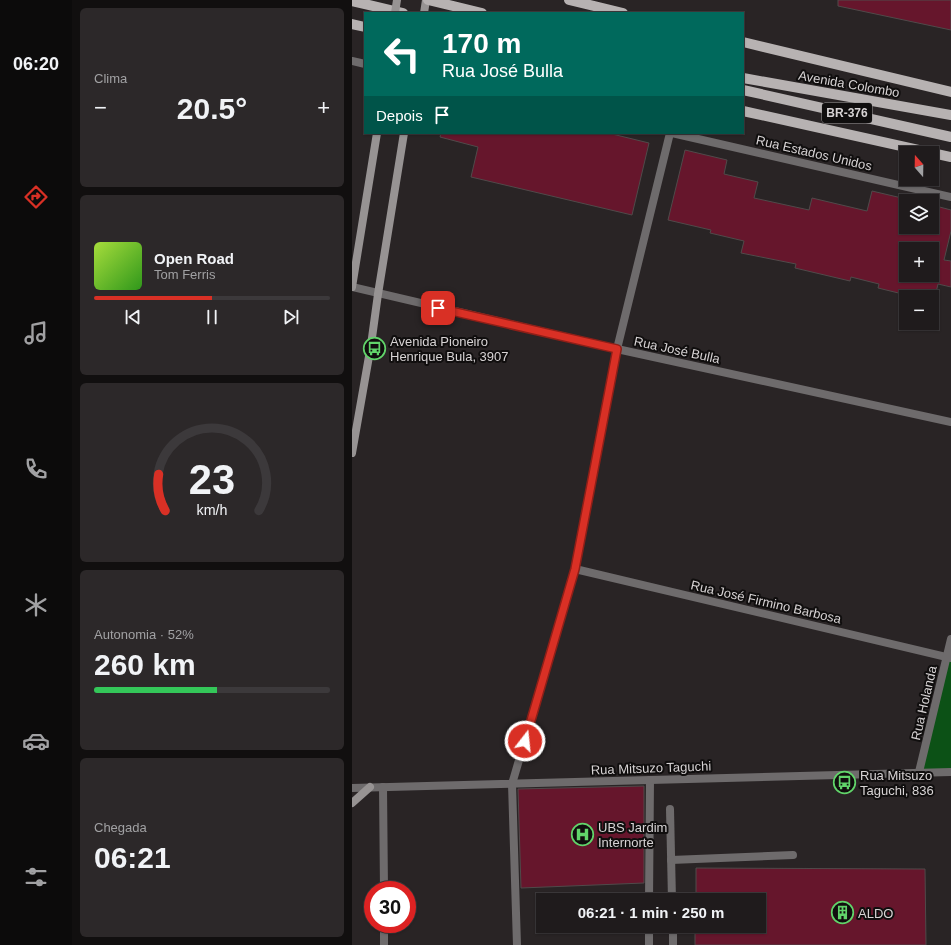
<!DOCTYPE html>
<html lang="pt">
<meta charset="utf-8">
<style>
:root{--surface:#1f1b1c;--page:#2c2829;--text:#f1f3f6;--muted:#a1a1a3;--line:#3c393b;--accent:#d93025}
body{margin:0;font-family:Arial,sans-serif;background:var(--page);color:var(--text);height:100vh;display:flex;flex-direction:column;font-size:15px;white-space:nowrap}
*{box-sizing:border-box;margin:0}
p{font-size:13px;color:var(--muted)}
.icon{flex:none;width:22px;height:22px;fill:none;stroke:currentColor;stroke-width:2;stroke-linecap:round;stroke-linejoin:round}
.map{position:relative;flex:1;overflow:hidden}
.drawer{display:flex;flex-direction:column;gap:8px;padding:8px;background:#110f0f;width:280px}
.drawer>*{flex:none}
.hud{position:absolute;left:12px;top:12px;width:380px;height:122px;border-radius:0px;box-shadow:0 1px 3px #0004,0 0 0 1px var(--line);background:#00695c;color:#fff;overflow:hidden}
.needle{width:26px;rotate:340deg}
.buttons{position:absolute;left:547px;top:146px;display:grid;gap:8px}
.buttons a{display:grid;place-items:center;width:40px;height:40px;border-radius:0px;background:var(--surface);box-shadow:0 1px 3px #0004,0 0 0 1px var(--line);font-size:20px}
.speed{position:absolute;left:12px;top:881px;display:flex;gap:8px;font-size:20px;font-weight:700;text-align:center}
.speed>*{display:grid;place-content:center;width:52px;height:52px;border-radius:50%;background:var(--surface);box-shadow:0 1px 3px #0004,0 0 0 1px var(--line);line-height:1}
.speed .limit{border:6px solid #d22;background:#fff;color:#111}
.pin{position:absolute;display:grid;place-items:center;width:34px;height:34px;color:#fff;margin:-17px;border-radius:8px;box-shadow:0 2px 6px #0006}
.me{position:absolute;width:44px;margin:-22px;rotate:16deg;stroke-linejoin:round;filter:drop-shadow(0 0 3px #0008)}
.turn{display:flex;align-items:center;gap:14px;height:84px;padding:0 12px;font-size:18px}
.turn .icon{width:52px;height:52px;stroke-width:2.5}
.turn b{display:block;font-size:28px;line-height:34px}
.then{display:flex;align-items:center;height:38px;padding:0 12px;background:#0003;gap:8px;font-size:15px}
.big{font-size:30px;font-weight:700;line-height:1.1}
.drawer .card{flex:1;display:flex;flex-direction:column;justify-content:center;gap:6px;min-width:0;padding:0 14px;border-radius:6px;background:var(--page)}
.drawer .dial{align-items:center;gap:0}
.dial svg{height:104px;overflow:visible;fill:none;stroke:var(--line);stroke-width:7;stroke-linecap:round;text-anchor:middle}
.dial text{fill:var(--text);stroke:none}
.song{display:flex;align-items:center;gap:12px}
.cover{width:48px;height:48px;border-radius:6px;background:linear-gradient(135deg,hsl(80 70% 55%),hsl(110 70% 35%))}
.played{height:4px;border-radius:2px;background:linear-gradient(90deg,var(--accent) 50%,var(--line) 50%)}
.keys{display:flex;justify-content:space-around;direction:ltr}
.heat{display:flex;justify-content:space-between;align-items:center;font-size:22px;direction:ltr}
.charge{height:6px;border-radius:3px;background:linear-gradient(90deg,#34c759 52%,var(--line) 0)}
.trip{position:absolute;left:184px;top:893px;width:230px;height:40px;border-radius:0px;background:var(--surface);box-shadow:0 1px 3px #0004,0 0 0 1px var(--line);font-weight:700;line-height:40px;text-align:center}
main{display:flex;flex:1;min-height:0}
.tab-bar{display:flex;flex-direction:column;width:72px;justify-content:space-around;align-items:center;background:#0c0b0b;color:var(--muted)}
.tab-bar .icon{width:28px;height:28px}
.tab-bar .on{color:var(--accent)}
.tab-bar b{font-size:18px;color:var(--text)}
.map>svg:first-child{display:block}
</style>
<main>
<nav class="tab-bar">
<b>06:20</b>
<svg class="icon on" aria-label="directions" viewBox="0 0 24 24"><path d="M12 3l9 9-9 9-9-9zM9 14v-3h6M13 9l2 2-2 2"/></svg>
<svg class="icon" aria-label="music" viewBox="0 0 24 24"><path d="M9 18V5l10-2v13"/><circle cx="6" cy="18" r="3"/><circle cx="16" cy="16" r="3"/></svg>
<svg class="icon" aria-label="phone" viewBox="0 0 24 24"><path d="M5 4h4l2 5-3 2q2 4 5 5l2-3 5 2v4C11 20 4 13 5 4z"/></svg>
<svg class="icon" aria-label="climate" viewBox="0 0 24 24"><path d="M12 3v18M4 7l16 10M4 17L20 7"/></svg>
<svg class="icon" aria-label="car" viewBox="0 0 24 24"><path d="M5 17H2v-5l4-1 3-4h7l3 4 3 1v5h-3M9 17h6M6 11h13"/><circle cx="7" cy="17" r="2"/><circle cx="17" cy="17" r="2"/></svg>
<svg class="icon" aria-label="filters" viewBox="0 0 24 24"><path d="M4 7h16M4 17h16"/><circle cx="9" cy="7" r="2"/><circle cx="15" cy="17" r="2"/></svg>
</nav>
<section class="drawer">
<div class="card"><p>Clima</p>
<div class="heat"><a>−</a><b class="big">20.5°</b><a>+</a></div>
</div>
<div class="card">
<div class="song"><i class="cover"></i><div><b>Open Road</b><p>Tom Ferris</p></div></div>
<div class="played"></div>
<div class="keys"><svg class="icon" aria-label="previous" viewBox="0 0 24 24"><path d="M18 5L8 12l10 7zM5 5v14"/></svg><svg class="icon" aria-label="pause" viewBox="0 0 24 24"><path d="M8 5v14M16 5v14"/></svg><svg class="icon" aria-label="next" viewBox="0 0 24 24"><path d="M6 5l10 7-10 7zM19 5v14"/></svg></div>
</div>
<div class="card dial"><svg viewBox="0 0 100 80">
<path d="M14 69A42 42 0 1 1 86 69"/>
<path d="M14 69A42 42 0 0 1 9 41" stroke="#d93025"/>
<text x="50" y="56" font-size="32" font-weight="700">23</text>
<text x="50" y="72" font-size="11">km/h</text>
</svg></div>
<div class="card"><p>Autonomia · 52%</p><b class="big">260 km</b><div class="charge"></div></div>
<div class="card"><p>Chegada</p><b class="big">06:21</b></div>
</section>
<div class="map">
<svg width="599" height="945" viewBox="0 0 599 945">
<rect width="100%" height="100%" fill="#292425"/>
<path fill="#0c5116" d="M595 657 599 658V772H567Z"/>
<g fill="#66162c" stroke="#504a4a" fill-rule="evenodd">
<path d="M486 0H599V30L486 6Z"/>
<path d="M89 133H256L297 143 280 215 119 177 126 147 88 137Z"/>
<path d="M333 150 375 160 372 174 406 182 402 198 457 210 460 198 515 211 520 191 554 199V227H580V205L599 210V231L592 260 599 261V287L586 284 583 297H563L526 288 527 284 499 277 498 281 443 268 444 264 389 253 392 241 358 233 359 230 316 220ZM554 249H580V275H554Z"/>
<path d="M292 786V883L169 888 166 789Z"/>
<path d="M344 868 573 869 574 945H343V926H407V900H344Z"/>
</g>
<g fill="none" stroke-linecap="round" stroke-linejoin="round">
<g stroke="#6e6b6c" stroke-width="8">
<path d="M318 809 320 900"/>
<path d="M319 860 441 855"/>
<path d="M321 926V945"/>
</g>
<g stroke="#6e6b6c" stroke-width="8">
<path d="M0 287 265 349 599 422"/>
<path d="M223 569 599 658"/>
<path d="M567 772 599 639"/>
<path d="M31 787 32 890"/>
<path d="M297 900 298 780"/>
<path d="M32 924V945"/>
<path d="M165 945 160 784 223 569 265 349 318 133"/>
<path d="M297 945V926"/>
</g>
<g stroke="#6e6b6c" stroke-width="8">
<path d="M0 61 13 64"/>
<path d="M320 133 599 197"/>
<path d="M0 788 599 772"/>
</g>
<g stroke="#979393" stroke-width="8">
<path d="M72 13 74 0"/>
<path d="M0 287 25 133"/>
<path d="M0 453 19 345 26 294 52 133"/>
<path d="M0 803 18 787"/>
</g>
<g stroke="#b7b2b2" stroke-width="10">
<path d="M76 0 130 13"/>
<path d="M217 0 271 13"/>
<path d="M0 1 51 13"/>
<path d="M0 24 13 27"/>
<path d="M391 42 599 92"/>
<path d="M391 78 599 115"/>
<path d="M391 90 599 137"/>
<path d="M391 111 599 157"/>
</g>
<path stroke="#979393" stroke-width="8" d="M43 13 45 0"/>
</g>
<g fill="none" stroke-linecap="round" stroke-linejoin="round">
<defs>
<path id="route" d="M86 308 265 349 223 569 173 741"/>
</defs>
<use href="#route" stroke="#8d1f18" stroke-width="10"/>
<use href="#route" stroke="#d93025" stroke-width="7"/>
</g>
<defs>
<symbol id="bus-ring" viewBox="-11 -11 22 22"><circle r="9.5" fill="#100e0e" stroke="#61d46a" stroke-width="1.5"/><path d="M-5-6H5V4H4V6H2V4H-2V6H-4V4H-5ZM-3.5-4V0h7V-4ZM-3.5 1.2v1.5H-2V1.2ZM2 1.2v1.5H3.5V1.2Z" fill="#61d46a"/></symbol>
<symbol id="hospital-ring" viewBox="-11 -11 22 22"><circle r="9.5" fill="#100e0e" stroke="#61d46a" stroke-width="1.5"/><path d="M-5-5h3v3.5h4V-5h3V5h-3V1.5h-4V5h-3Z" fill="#61d46a"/></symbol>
<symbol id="building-ring" viewBox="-11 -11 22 22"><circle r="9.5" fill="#100e0e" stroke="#61d46a" stroke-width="1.5"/><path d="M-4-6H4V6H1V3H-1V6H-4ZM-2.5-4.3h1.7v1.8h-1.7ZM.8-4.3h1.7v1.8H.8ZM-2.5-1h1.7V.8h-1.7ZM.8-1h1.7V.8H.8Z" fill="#61d46a"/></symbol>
</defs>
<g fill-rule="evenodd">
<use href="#bus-ring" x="10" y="336" width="25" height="25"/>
<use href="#bus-ring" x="480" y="770" width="25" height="25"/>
<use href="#hospital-ring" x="218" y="822" width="25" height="25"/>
<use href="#building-ring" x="478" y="900" width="25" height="25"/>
</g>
<g text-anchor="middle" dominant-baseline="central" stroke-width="4" stroke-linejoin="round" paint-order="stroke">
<rect fill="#100e0e" stroke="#9b9899" stroke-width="1" x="470" y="103" width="50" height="20" rx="3"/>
<g font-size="12" font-weight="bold" fill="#d7d3d4">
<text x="495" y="113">BR-376</text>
</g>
<g font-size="13" fill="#d7d3d4" stroke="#100e0e">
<text transform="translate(497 84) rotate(10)">Avenida Colombo</text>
<text transform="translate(462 153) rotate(13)">Rua Estados Unidos</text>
<text transform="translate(325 350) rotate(12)">Rua José Bulla</text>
<text transform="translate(414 602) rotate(13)">Rua José Firmino Barbosa</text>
<text transform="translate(572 703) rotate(-77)">Rua Holanda</text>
<text transform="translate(299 768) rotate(-2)">Rua Mitsuzo Taguchi</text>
</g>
<g font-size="13" fill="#d7d3d4" stroke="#100e0e" text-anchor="start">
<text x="38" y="341">Avenida Pioneiro<tspan x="38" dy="15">Henrique Bula, 3907</tspan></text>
<text x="508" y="775">Rua Mitsuzo<tspan x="508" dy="15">Taguchi, 836</tspan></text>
<text x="246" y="827">UBS Jardim<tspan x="246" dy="15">Internorte</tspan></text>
<text x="506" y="913">ALDO</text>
</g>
</g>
</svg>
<div class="buttons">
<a><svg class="needle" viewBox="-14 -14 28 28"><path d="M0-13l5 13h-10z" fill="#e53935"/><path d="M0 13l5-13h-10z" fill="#a1a1a3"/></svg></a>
<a><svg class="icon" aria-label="layers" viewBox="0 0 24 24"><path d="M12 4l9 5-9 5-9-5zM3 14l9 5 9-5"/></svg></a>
<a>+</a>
<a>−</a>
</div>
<div class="speed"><div class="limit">30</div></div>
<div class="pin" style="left:86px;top:308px;background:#d93025"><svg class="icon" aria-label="arrive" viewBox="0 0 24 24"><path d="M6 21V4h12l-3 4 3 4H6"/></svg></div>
<svg class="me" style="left:173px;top:741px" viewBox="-20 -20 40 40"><circle r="17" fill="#d93025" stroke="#fff" stroke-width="3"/><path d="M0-11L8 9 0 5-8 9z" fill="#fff"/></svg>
<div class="trip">06:21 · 1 min · 250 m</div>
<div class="hud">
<div class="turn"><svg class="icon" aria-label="left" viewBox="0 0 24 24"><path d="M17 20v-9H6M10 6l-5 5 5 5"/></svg><div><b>170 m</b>Rua José Bulla</div></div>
<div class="then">Depois<svg class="icon" aria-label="arrive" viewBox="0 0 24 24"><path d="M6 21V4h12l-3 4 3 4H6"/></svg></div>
</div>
</div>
</main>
